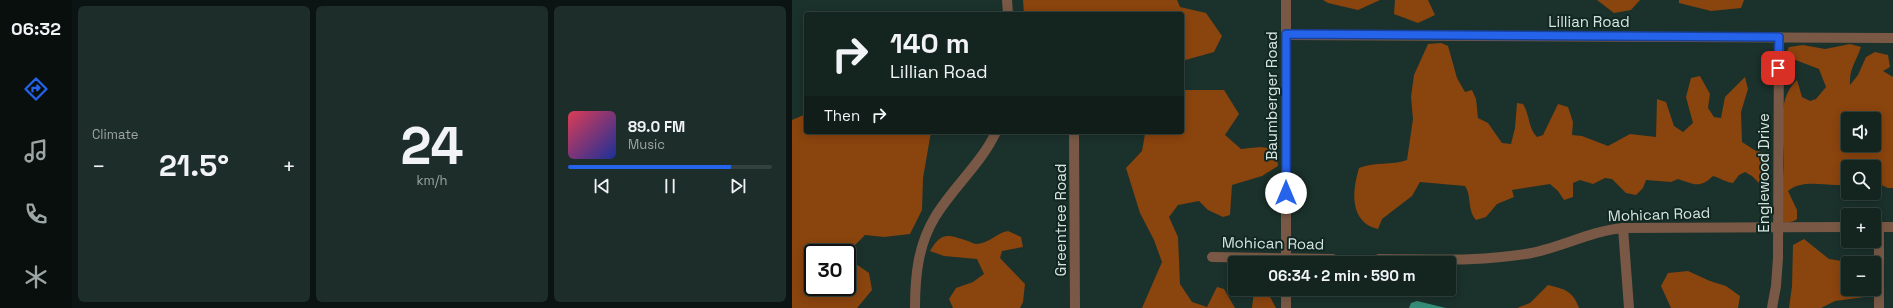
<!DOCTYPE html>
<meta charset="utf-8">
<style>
:root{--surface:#142520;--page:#1d2d29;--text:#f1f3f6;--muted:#9da5a5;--line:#33423e;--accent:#2563eb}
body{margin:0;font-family:"Space Grotesk",sans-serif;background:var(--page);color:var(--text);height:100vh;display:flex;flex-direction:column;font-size:15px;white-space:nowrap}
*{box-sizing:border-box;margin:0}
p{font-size:13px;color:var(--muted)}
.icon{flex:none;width:22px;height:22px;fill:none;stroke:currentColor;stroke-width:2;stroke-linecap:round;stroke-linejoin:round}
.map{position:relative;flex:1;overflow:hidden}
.details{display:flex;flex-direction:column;gap:6px;padding:6px;background:#0b1412;width:720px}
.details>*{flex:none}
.banner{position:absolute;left:12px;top:12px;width:380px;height:122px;border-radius:4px;box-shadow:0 2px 10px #0003,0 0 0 1px var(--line);background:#142520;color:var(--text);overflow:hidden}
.fabs{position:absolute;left:1049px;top:112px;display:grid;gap:8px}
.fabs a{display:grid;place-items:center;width:40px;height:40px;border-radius:4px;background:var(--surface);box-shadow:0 2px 10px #0003,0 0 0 1px var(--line);font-size:20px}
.speed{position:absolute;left:12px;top:244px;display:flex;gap:8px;font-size:20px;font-weight:700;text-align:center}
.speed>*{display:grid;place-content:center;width:52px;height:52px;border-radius:50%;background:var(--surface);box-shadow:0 2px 10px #0003,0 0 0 1px var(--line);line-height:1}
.speed .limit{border:2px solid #111;border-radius:6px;background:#fff;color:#111}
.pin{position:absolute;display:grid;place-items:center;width:34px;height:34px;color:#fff;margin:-17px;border-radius:8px;box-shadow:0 2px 6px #0006}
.me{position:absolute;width:44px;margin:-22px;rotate:0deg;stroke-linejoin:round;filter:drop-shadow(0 0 3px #0008)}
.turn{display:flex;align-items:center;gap:14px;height:84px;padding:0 20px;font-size:18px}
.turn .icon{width:52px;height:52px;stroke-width:2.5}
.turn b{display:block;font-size:28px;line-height:34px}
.then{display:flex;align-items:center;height:38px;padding:0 20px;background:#0003;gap:8px;font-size:15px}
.big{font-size:30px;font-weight:700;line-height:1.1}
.details .widget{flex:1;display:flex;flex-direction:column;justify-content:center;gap:6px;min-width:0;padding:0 14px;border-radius:6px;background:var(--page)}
.details .dial{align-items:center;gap:0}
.dial b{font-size:52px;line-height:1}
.song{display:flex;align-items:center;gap:12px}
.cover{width:48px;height:48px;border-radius:6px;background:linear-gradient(135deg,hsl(350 70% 55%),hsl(230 70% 35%))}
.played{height:4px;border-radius:2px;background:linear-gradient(90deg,var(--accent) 80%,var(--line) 80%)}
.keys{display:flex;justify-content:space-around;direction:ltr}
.heat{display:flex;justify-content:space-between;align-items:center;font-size:22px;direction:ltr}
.details .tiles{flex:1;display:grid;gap:6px;grid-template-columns:repeat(3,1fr)}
.trip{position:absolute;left:436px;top:256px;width:228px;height:40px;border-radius:4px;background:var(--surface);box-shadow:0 2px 10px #0003,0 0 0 1px var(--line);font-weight:700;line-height:40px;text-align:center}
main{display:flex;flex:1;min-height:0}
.dock{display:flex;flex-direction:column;width:72px;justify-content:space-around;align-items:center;background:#080f0d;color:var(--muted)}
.dock .icon{width:28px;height:28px}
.dock .current{color:var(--accent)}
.dock b{font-size:18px;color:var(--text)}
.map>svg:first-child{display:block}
</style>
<main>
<nav class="dock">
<b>06:32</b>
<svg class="icon current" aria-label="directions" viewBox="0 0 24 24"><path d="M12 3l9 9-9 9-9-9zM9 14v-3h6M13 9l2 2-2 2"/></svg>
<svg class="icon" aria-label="music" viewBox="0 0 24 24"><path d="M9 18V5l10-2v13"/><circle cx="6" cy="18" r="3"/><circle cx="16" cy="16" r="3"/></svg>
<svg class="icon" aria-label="phone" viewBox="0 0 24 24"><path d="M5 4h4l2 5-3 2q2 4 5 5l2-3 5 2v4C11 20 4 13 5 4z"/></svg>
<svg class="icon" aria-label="climate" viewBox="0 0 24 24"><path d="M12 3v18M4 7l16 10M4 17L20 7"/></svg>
</nav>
<section class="details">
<div class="tiles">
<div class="widget"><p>Climate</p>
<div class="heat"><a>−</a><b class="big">21.5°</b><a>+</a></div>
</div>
<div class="widget dial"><b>24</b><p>km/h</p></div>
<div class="widget">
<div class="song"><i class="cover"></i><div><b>89.0 FM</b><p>Music</p></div></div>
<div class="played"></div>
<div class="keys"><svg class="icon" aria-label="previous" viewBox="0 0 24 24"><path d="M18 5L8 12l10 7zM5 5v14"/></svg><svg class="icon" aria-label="pause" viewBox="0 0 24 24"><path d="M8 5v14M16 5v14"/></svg><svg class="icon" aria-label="next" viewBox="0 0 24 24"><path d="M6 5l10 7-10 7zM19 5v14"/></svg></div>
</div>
</div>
</section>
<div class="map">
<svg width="1101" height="308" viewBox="0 0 1101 308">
<rect width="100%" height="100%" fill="#1b312b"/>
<g fill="#8a440e" fill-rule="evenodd">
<path d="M231 0H385L388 7 414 13 430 36 422 52 390 61V14H232Z"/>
<path d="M531 0H588L566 10 536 3Z"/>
<path d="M603 0H636L643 15 626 23 602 14Z"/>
<path d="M805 0H848L839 10 822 13Z"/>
<path d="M887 0H952L949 8 919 11 887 3Z"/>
<path d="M649 43 656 46 665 78 673 92 680 90 684 99 686 118 696 123 710 143 719 144 723 128 725 103 731 104C738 115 736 128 745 137L751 135 766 104 776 107 781 122 780 135 790 136 816 146 838 134 864 137 865 99 874 102 882 126 891 132 901 123 894 97 899 78 908 76 918 94 916 108 922 117 929 118 933 97 953 77 956 89 949 112 950 142 964 151 975 153 977 161 975 180 968 184 960 176 953 172 947 175 941 183C933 182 928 178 921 176 908 189 901 184 886 179L879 182 854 180 851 188 844 195 834 193 820 179 813 178 801 184 788 180 781 183V197L772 200 766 191 758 184 720 190 722 197 705 204 694 217 684 220C675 210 680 196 673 186L628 182 620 196 590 219 586 229C557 222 560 191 567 168 584 161 599 166 615 160L621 119 619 97 622 75 636 44Z"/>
<path d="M1058 44 1069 47C1064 62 1057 69 1058 85L1066 75 1074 57 1083 52 1096 55 1098 67 1091 71 1101 77V188H1096L1085 183 1082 187V167H1056V174L1051 177 1048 185C1031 186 1011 179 996 191L1005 210V219C1000 223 994 223 988 221 989 202 991 182 992 163 992 136 983 100 1005 80L1010 97 1018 101 1024 99 1034 87 1027 69 993 56 997 47 1011 45 1033 49ZM1056 119H1082V145H1056Z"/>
<path d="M390 90H432L447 114 433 135 449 149 468 147 484 149 486 166 470 176 440 185 438 215 431 217 416 210 407 201 386 205 377 217 386 237 388 284 400 302 415 307 425 287 432 289 443 308H350L370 262 362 240 348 213 334 168 350 151 353 134 351 132H390Z"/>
<path d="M14 114V132H139L131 178 130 210 118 234 92 237 73 235 61 247V262L77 273 80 290 65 308H0V120ZM21 253H55V287H21Z"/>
<path d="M216 231 229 237 231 247 210 251 208 258 233 284 231 302 228 308H161L157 299 164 288 181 282 192 274 185 259 152 256 138 251C150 231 156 235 176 241 179 242 182 244 185 244 198 243 204 233 216 231Z"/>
<path d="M1012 239 1037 259 1063 263H1056V289H1080V296L1043 301 1029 308H997L1000 286 1001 245Z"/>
<path d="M896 271 918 281 934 286 948 296 946 308H879L869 286 876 273Z"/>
<path d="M756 285C773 289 781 291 787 308H725L738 303Z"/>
<path d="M462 292 477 295 484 308H460Z"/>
</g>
<path fill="#348d79" d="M625 301 654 308H617L619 303Z"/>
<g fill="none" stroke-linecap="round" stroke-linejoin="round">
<g stroke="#795946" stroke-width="10">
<path d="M215 0 216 14"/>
<path d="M494 0V263"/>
<path d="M494 35 1101 38"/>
<path d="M282 132 283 308"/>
<path d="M1082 227H1101"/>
<path d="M831 228 837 308"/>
<path d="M420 257 541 259"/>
<path d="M587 259C636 259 686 262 734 254 767 249 797 231 831 228L1056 227"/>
<path d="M494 289V308"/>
<path d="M123 308C123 276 126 245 143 217 161 187 189 164 204 132"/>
<path d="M980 308 984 286 986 258 987 37"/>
<path d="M1087 308V227"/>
</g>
</g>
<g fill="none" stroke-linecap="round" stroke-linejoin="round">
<defs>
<path id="route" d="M494 193V34L987 37 986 68"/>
</defs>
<use href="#route" stroke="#184099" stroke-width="10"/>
<use href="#route" stroke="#2563eb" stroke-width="7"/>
</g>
<g text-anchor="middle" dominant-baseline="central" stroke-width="4" stroke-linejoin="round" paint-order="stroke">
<g font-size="15" fill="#d7e4e0" stroke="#112721">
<text x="797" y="21">Lillian Road</text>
<text transform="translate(479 96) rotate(-90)">Baumberger Road</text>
<text transform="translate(971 173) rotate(-90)">Englewood Drive</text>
<text transform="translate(867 214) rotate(-2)">Mohican Road</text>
<text transform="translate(268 220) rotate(-90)">Greentree Road</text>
<text transform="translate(481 243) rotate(1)">Mohican Road</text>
</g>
</g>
</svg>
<div class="fabs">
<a><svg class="icon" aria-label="sound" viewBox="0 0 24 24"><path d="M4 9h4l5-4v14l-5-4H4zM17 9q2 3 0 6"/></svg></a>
<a><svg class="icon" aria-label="search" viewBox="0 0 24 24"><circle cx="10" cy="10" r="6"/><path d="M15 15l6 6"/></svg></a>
<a>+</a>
<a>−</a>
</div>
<div class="speed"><div class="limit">30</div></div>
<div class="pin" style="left:986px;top:68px;background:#d93025"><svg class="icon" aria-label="arrive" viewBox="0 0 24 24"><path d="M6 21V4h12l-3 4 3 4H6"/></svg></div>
<svg class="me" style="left:494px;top:193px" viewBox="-20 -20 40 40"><circle r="19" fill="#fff"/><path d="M0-13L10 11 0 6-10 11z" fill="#2563eb"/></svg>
<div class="trip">06:34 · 2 min · 590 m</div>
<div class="banner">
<div class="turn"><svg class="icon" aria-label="right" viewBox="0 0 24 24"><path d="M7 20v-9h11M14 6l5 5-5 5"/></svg><div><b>140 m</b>Lillian Road</div></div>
<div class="then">Then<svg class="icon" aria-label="right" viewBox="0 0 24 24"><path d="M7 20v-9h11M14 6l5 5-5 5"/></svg></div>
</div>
</div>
</main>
